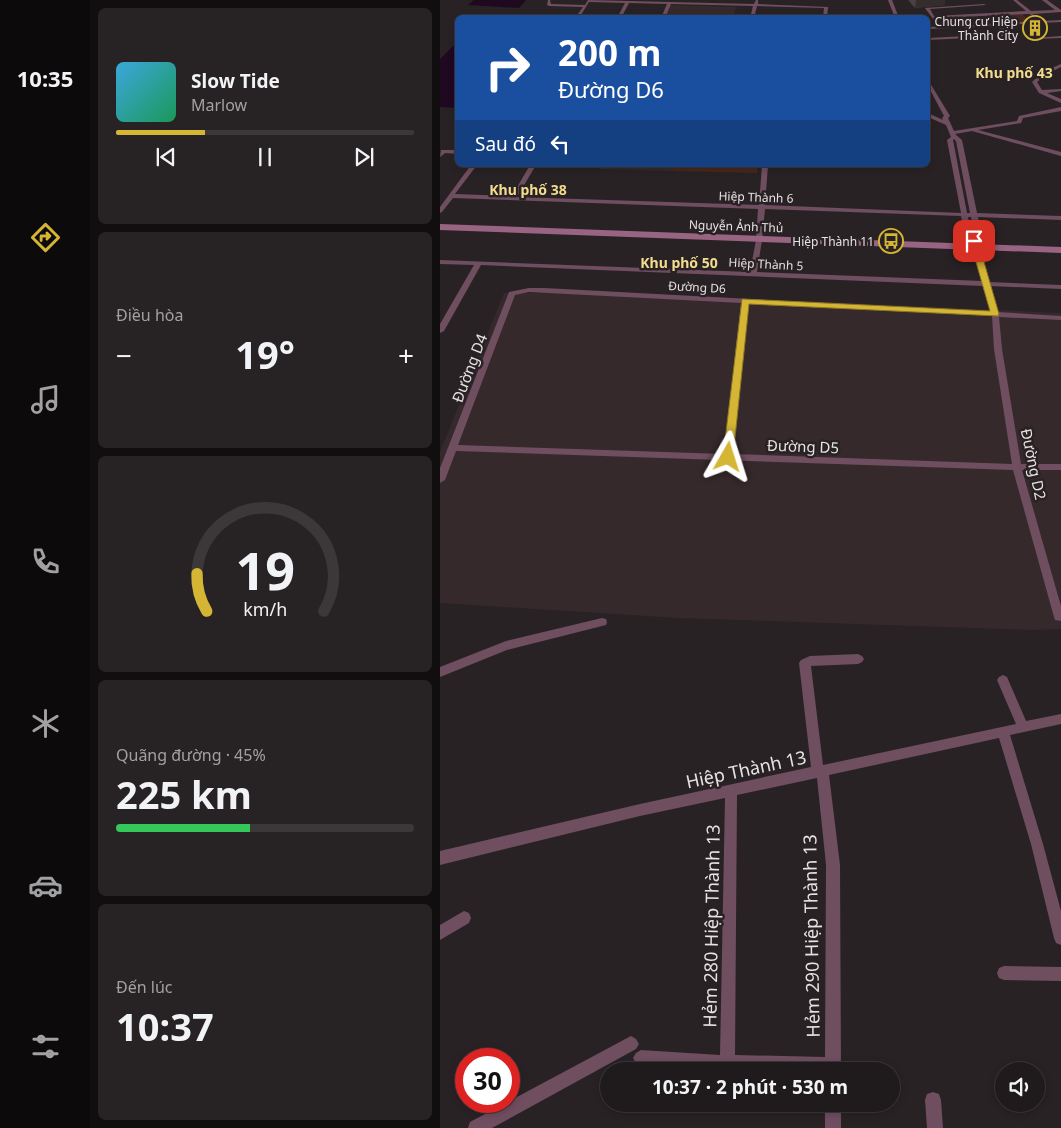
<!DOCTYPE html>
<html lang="vi">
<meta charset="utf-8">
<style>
:root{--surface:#1f1a1b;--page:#272324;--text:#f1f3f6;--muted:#a1a1a3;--line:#3c383a;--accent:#d5b534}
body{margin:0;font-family:"Noto Sans",sans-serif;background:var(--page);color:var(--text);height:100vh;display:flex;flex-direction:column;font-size:19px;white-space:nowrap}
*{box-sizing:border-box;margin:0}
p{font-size:16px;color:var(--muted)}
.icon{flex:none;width:28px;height:28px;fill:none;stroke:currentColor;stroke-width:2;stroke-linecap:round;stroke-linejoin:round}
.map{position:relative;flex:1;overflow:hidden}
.side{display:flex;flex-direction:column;gap:8px;padding:8px;background:#110e0f;width:350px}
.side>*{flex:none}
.top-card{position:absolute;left:15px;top:15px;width:475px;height:152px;border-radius:8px;box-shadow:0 2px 8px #0003,0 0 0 1px var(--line);background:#1a4fa0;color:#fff;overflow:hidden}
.fabs{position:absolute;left:555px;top:1062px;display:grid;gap:10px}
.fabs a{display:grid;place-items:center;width:50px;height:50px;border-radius:50%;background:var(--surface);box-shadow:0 2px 8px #0003,0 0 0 1px var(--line);font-size:25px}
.speed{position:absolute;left:15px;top:1048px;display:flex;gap:10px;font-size:25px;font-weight:700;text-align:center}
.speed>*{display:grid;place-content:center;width:65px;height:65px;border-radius:50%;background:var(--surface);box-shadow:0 2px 8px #0003,0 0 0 1px var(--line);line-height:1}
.speed .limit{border:8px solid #d22;background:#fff;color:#111}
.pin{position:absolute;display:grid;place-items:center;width:42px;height:42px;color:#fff;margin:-21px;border-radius:10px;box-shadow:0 2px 8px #0006}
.me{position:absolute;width:55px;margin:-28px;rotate:6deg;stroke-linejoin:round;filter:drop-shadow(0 0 4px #0008)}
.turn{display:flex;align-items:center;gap:18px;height:105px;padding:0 20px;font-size:22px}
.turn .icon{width:65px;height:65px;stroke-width:2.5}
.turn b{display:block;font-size:35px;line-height:42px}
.then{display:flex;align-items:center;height:48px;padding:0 20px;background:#0003;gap:10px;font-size:19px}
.big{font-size:38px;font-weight:700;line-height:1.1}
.side .card{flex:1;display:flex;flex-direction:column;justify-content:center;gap:8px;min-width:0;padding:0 18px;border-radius:8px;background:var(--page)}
.side .dial{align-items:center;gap:0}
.dial svg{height:130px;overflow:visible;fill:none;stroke:var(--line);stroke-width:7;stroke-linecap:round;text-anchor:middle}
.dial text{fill:var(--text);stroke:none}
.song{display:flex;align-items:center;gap:15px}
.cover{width:60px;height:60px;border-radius:8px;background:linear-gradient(135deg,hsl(200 70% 55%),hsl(150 70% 35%))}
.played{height:5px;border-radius:2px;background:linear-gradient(90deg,var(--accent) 30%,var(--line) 30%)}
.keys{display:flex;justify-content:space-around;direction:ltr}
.heat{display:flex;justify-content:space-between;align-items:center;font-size:28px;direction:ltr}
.charge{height:8px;border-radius:4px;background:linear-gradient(90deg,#34c759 45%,var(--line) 0)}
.trip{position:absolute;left:160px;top:1062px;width:300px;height:50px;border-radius:25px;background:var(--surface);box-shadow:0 2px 8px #0003,0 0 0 1px var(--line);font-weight:700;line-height:50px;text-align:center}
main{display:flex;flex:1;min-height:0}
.dock{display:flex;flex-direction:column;width:90px;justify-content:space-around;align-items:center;background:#0c0a0b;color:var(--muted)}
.dock .icon{width:35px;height:35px}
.dock .on{color:var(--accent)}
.dock b{font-size:22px;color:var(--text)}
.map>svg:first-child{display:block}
</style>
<main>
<nav class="dock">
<b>10:35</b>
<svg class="icon on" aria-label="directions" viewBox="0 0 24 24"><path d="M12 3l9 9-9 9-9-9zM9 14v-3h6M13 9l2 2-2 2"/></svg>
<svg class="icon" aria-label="music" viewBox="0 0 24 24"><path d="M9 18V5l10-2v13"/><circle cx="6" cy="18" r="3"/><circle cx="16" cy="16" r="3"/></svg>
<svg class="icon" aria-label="phone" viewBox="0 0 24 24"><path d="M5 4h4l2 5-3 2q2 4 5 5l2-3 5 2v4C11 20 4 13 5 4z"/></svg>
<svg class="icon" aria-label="climate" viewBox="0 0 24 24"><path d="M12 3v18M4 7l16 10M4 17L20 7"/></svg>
<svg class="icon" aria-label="car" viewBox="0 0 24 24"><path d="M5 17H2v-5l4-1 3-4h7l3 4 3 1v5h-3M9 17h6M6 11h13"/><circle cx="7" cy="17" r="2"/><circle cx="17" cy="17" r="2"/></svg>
<svg class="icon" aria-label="filters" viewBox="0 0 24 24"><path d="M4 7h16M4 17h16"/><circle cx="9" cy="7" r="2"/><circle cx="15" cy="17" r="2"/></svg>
</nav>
<section class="side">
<div class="card">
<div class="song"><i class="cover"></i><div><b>Slow Tide</b><p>Marlow</p></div></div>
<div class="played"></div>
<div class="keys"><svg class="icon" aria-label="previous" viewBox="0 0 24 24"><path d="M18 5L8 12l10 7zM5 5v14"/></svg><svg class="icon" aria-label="pause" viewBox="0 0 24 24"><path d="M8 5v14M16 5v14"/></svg><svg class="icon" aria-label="next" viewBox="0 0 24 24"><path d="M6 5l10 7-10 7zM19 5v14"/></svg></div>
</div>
<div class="card"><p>Điều hòa</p>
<div class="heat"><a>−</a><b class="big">19°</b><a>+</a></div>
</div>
<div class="card dial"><svg viewBox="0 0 100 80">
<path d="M14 69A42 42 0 1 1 86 69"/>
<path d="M14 69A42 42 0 0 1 8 46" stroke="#d5b534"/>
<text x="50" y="56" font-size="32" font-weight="700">19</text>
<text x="50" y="72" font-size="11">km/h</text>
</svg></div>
<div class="card"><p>Quãng đường · 45%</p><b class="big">225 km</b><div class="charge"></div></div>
<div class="card"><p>Đến lúc</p><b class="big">10:37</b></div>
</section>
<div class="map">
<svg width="621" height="1128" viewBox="0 0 621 1128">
<rect width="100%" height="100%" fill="#292224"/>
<g fill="#36292c">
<path d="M232 5 296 7 294 17 224 18 229 6Z"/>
<path d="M161 165H234L232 171 159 169Z"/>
<path d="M64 293H191L621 313V629L594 630 239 618 0 603V452Z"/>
</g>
<g fill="#46281e">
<path d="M582 14 592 22 554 24 545 16Z"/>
<path d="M234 165H318L317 173 232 171Z"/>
</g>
<g fill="#1f0820">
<path d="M34 0H86L79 8 28 5Z"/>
<path d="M17 42V108L0 107V59Z"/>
</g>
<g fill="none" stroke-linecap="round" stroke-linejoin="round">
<g fill="#6f4e60" fill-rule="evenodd">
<path d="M108 0H110L111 4 145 5 148 0 314 4 316 0H318V4L388 7 387 18H383L384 8 317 6 314 18H310L313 6 231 4 225 18H221L227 4 189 3 181 18H177L185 3 149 2 139 18H135L143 7 109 6 107 5Z"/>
<path d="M448 0H452L459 18H455Z"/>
<path d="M573 0H577L591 11 615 10 602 0H607L621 10V12L594 14 592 15 589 14 496 18 498 22 496 23 485 8 544 4 546 5 490 9 494 16 586 11Z"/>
<path d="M621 20V22L562 25 571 35 569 36 488 40V38L565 34 557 26 488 29V27Z"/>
<path d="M621 36V38L597 39 595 38Z"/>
<path d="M621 64V67L607 74 597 82 602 90 621 89V91L607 93 621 99V103L599 93 592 82 603 72Z"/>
<path d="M488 82 490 83 510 116 508 118 514 131 577 121 579 116 621 107V111L583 118 581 123 538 130 621 152V156L532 131 515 134 522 140 537 213 621 216V220L538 217 542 240 538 242 549 282 621 285V289L550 286 558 312 621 316V320L559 317 562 349 581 464H621V470H582L621 606V621L615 620 614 617 573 470 16 451 5 480 0 483V468L69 292 89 288H104L551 312 543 286 41 265 4 331 0 333V324L34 265 0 264V260L310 272 316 240 318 209 13 198 2 212 0 213V207L31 165H37L15 194 72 196 90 165H96L77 197 319 205 322 165H328L325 205 521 213 507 140 511 137 506 125 488 117V113L503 120 502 118 504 116 488 86ZM514 139 516 141 530 213H527L513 140ZM325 209 521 216 526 239 531 242 542 281 317 272 322 240ZM528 217H531L535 239 532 238ZM89 292 301 303 284 454 18 445 75 295ZM308 303 552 316 554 349 572 464 293 454Z"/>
<path d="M1 150H18V154L5 153 0 157Z"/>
<path d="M162 618 166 619 167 622 166 625 67 650 0 677V667L66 641Z"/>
<path d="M418 654 422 656 424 659 422 662 418 664 371 666 383 765 576 724 557 680 559 677 563 675 567 677 586 721 621 714V724L570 735 603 844 621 911V945L616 943 614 938 591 844 559 738 389 775 400 865 401 1071H287L201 1066 196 1063 193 1058 196 1053 201 1050 280 1055 285 798 200 816 0 865V851L200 804 371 767 359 663 361 660 370 656ZM377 778 386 865 385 1057 295 1055 297 795Z"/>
<path d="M24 911 29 913 31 918 29 923 0 940V925Z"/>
<path d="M564 966 621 967V981L564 980 559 978 557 973 559 968Z"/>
<path d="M191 1036 196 1039 199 1044 196 1049 52 1128H28L30 1122Z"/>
<path d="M493 1092 499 1094 501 1100 503 1128H487L485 1100 487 1094Z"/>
<rect x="385" y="1104" width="16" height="24"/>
</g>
<path fill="#996482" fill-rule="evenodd" d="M0 224 621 247V253L0 230Z"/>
</g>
<path fill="#484140" d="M468 0H505V5L475 8Z"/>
<path fill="#342d2e" d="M476 0H505V5L475 8Z"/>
<path fill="#d5b534" stroke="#8a7622" d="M534 239 538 241 559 314 558 316 309 304 293 457 292 460H285L283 457 302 299 550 311 530 241Z"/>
<defs>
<symbol id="building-ring" viewBox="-11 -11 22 22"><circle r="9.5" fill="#292224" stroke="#d5b534" stroke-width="1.5"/><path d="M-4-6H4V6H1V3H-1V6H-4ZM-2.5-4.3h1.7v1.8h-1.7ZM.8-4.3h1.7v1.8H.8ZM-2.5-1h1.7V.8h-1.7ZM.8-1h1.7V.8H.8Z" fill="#d5b534"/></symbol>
<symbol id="bus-ring" viewBox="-11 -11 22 22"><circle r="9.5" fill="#292224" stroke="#d5b534" stroke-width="1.5"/><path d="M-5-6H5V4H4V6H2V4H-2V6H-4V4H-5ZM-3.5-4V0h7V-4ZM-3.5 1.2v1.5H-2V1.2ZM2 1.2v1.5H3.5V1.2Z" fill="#d5b534"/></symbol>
</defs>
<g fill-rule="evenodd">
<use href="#building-ring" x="581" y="14" width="28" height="28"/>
<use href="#bus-ring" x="437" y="227" width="28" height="28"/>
</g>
<g text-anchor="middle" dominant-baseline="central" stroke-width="5" stroke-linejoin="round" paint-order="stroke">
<g font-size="12" fill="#e7e2e3" stroke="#292224" text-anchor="end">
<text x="578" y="21">Chung cư Hiệp<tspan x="578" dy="14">Thành City</tspan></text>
<text x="434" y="241">Hiệp Thành 11</text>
</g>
<g font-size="12" fill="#e7e2e3" stroke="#292224">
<text transform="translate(316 197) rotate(2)">Hiệp Thành 6</text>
<text transform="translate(296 226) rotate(2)">Nguyễn Ảnh Thủ</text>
<text transform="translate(326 264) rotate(3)">Hiệp Thành 5</text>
<text transform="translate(257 287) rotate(3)">Đường D6</text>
</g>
<g font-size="14" font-weight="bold" fill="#f2dd8f" stroke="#292224">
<text x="574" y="72">Khu phố 43</text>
<text x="88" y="189">Khu phố 38</text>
<text x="239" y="262">Khu phố 50</text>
</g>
<g font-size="15" fill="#e7e2e3" stroke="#292224">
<text transform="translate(29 368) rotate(-69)">Đường D4</text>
<text transform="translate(363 446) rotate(2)">Đường D5</text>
<text transform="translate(594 464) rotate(78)">Đường D2</text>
</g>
<g font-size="18" fill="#e7e2e3" stroke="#292224">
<text transform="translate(306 769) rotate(-12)">Hiệp Thành 13</text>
<text transform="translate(271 926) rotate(-89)">Hẻm 280 Hiệp Thành 13</text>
<text transform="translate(371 936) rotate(-91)">Hẻm 290 Hiệp Thành 13</text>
</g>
</g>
</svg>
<div class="fabs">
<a><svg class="icon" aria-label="sound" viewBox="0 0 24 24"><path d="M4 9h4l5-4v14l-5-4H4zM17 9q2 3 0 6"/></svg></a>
</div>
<div class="speed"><div class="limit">30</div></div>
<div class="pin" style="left:534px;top:241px;background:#d93025"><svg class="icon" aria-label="arrive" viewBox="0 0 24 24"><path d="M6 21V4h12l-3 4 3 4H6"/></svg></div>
<svg class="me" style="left:288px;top:457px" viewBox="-20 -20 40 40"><path d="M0-17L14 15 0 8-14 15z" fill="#d5b534" stroke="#fff" stroke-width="4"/></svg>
<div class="trip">10:37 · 2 phút · 530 m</div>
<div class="top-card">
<div class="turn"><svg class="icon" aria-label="right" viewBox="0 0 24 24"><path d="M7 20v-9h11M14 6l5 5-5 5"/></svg><div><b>200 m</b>Đường D6</div></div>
<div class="then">Sau đó<svg class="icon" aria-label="left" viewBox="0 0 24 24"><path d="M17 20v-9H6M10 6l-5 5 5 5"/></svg></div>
</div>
</div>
</main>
